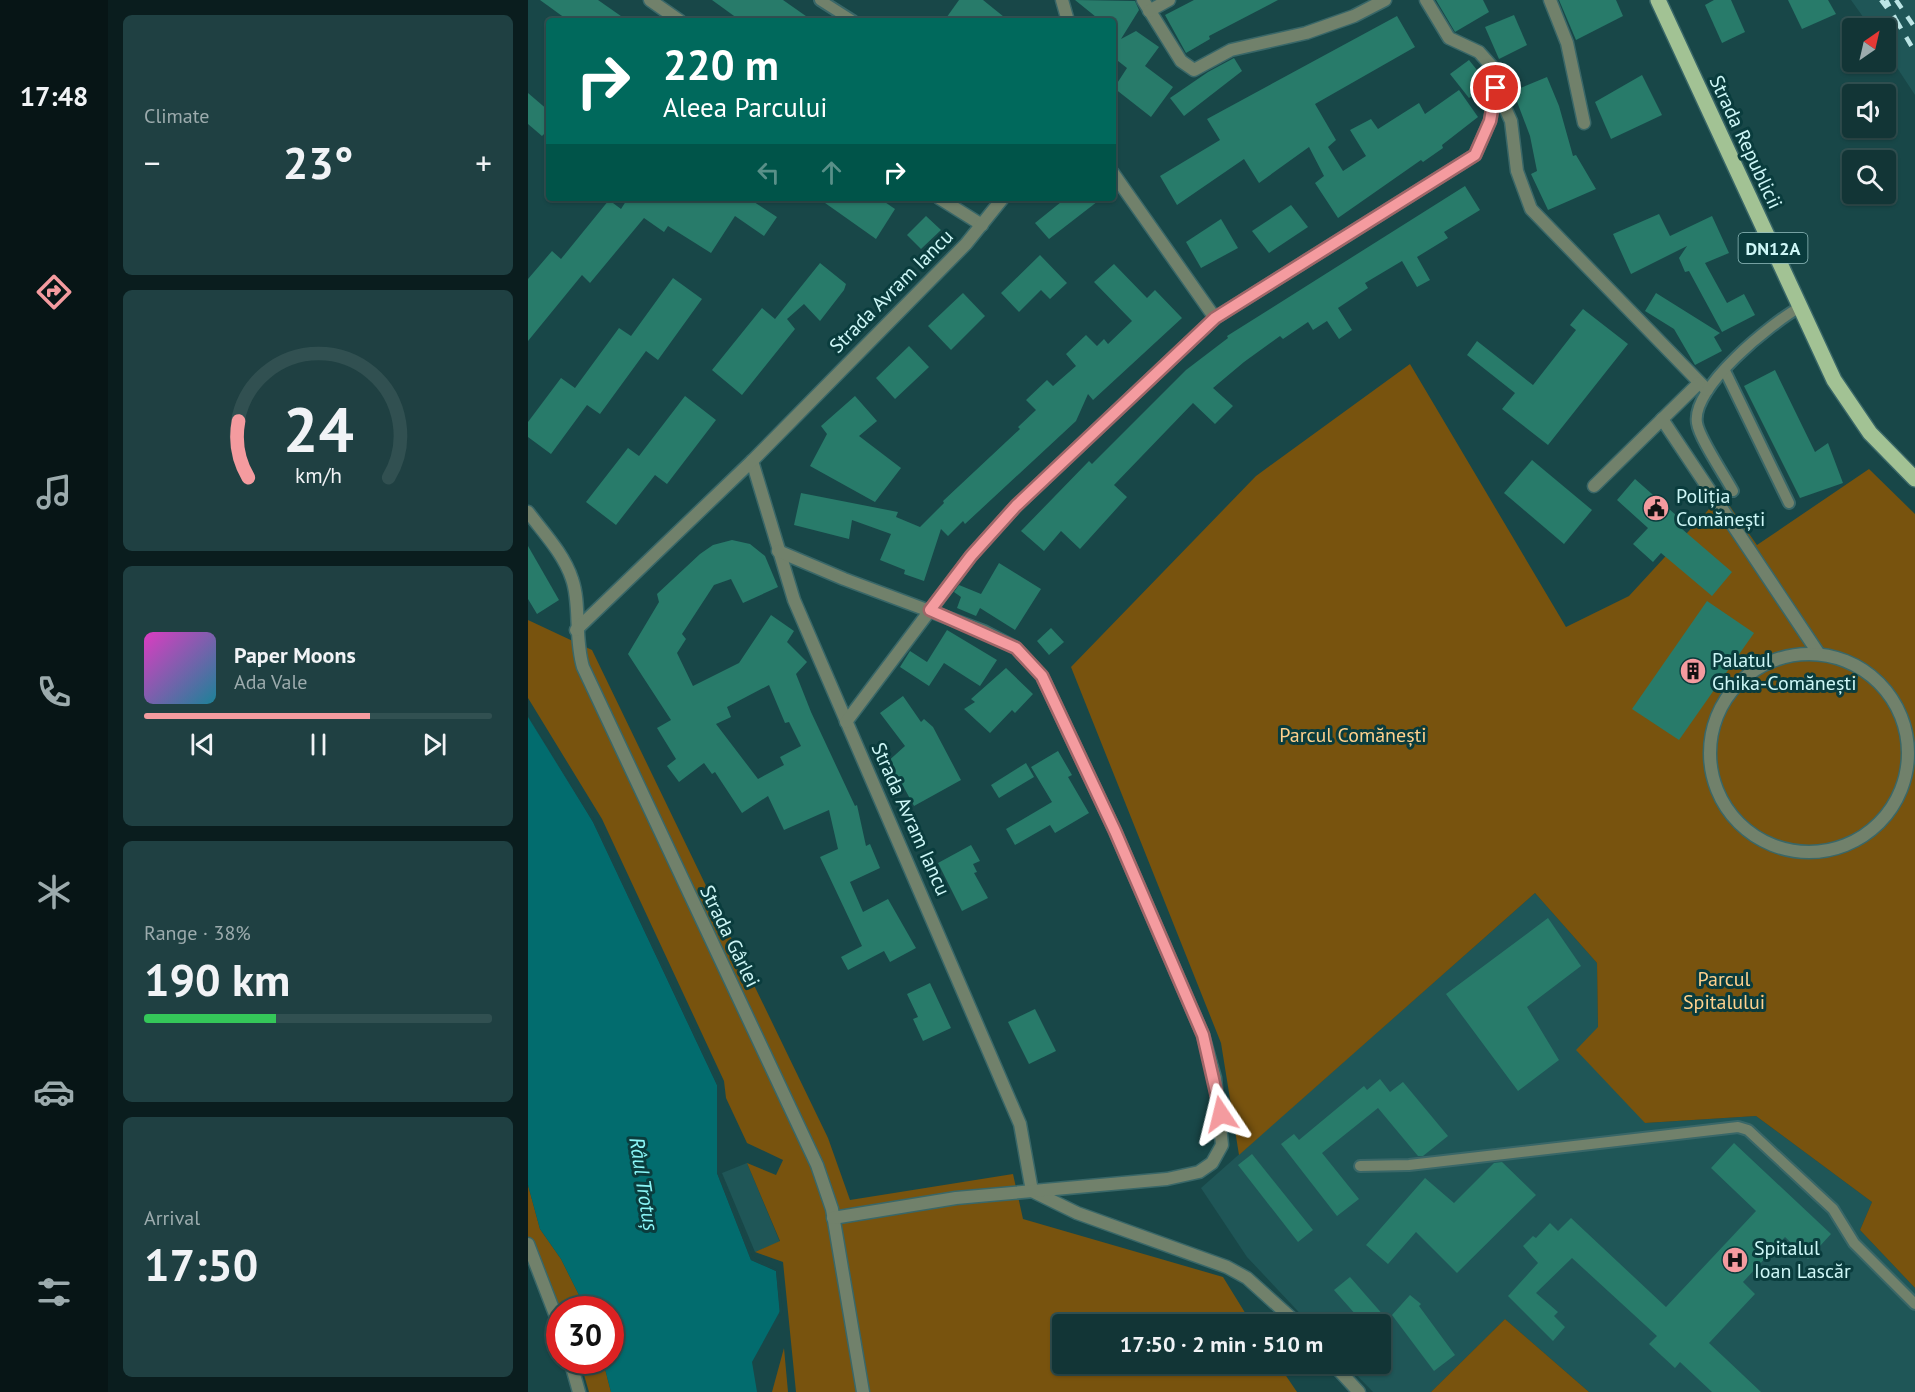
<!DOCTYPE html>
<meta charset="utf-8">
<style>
:root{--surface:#123536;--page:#1f4042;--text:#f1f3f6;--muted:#9cabad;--line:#315051;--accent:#f49b9f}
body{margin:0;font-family:"PT Sans",sans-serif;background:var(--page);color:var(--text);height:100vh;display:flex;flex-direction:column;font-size:22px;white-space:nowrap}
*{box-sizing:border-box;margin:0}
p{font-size:20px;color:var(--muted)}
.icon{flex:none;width:33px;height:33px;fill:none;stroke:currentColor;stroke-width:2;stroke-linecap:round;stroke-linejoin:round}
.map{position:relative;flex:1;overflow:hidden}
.drawer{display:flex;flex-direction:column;gap:15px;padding:15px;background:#0a1d1e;width:420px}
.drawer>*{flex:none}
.hud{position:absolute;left:18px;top:18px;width:570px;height:183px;border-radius:6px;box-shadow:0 2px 4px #0004,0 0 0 2px var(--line);background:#00695c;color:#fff;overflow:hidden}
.needle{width:39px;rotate:34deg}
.tools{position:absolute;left:1314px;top:18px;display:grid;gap:12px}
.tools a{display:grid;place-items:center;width:54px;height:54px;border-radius:6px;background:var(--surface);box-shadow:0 2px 4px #0004,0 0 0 2px var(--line);font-size:30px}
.speed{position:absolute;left:18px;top:1296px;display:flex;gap:12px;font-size:30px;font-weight:700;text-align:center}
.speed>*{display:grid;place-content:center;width:78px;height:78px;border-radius:50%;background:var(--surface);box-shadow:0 2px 4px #0004,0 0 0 2px var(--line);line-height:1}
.speed .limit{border:9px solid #d22;background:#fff;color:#111}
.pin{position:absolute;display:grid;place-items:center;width:51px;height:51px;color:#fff;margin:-26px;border:3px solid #fff;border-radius:50%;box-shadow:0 2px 6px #0007}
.me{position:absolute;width:66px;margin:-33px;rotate:350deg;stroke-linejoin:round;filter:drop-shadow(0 0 4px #0008)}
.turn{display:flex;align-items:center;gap:21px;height:126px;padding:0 18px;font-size:27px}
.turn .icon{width:78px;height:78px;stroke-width:2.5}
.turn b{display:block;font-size:42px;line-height:51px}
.lanes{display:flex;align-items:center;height:57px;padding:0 18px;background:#0003;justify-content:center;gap:30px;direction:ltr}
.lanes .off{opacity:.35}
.big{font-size:45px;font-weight:700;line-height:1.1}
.drawer .tile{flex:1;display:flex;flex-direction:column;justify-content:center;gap:9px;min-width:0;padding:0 21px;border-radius:9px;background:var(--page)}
.drawer .dial{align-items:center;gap:0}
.dial svg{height:156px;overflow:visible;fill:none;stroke:var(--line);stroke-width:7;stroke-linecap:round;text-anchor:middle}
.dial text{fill:var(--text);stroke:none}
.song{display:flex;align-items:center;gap:18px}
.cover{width:72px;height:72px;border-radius:9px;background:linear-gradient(135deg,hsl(310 70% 55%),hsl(190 70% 35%))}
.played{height:6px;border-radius:3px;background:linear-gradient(90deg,var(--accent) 65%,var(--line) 65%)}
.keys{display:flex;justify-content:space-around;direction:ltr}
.heat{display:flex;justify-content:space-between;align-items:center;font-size:33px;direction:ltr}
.charge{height:9px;border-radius:4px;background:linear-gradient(90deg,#34c759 38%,var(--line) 0)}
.trip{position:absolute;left:524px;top:1314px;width:339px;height:60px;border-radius:6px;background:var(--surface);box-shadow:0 2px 4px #0004,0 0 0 2px var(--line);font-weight:700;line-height:60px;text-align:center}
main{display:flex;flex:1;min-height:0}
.tab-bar{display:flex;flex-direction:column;width:108px;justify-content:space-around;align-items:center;background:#071516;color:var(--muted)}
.tab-bar .icon{width:42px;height:42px}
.tab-bar .selected{color:var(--accent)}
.tab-bar b{font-size:27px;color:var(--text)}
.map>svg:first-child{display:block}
</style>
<main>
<nav class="tab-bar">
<b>17:48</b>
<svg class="icon selected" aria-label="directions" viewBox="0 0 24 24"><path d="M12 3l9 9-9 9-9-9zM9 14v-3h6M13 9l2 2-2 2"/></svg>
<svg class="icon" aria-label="music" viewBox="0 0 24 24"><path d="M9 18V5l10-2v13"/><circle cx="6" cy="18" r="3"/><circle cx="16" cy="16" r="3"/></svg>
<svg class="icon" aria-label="phone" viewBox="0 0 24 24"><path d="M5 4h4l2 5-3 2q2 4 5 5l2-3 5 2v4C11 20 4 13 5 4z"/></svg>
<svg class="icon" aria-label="climate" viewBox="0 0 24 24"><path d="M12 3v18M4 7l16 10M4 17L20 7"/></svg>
<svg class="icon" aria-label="car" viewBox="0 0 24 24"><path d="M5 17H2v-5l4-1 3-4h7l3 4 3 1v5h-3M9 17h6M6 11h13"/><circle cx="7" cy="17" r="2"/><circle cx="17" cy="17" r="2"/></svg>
<svg class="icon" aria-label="filters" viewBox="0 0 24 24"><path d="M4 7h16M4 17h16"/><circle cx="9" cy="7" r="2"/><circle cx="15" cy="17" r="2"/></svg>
</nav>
<section class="drawer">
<div class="tile"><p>Climate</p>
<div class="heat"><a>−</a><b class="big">23°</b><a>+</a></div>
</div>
<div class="tile dial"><svg viewBox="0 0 100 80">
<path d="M14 69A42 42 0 1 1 86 69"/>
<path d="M14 69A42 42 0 0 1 9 40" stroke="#f49b9f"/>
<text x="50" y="56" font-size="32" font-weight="700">24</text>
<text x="50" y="72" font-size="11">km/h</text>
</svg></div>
<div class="tile">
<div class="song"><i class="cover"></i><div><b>Paper Moons</b><p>Ada Vale</p></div></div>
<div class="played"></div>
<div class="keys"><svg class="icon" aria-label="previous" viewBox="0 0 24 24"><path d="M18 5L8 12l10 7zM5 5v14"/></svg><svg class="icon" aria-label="pause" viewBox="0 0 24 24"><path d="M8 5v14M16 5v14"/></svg><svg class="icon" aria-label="next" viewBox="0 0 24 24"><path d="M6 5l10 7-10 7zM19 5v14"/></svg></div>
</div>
<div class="tile"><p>Range · 38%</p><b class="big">190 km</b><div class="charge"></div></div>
<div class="tile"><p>Arrival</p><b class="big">17:50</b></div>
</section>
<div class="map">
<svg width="1387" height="1392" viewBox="0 0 1387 1392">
<rect width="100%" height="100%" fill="#184748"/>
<g fill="#1f5657">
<path d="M1323 0H1387V95L1358 51V28H1343Z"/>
<path d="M1007 893 1069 963 1070 1027 1117 1123 1228 1116 1344 1202 1332 1230 1387 1288V1392H1061L977 1319 903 1392H845L818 1364H852V1324H782L719 1257 673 1188Z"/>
<path d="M219 1163 252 1242 227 1252 194 1173Z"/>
</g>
<g fill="#78530e">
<path d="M882 364 1038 627 1101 596 1194 495 1229 545 1341 469 1387 514V1288L1332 1230 1344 1202 1228 1116 1117 1123 1048 1050 1070 1027 1069 963 1007 893 711 1155 693 1043 543 667 728 476Z"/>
<path d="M0 620 64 650 300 1138 322 1200 485 1174 495 1219 695 1277 724 1324H534V1364H750L769 1392H268L255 1262 227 1252 252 1241 219 1163 248 1175 255 1160 219 1143 198 1098 196 1081 74 819 0 698Z"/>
<path d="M0 1185 12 1229 33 1259 58 1309H33L0 1259Z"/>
<path d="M977 1319 1061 1392H903Z"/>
<path d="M256 1348 260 1392H244Z"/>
<path d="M52 1361H75L83 1392H61Z"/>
</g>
<path fill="#026c6e" d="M0 717 65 822 189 1085V1173L223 1260 248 1271 252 1311 224 1362 229 1392H83L75 1361 82 1360V1310L58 1309 33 1259 12 1229 0 1185Z"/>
<path fill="#184748" d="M0 714 67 821 192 1084V1172L225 1257 250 1270 255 1311 252 1316 248 1271 223 1260 189 1173V1085L65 822Z"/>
<g fill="#287b6a" fill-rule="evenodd">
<path d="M12 0H70L100 21H41Z"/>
<path d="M184 0H255L285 21H213Z"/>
<path d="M431 0H455L481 21H416Z"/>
<path d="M547 0 607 1 611 10 593 39 608 31 631 47 617 66 645 87 623 117 586 88 599 68 585 57V21H573Z"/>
<path d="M666 0H750L681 36 682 39 658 53 637 15Z"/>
<path d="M908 0H955L961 12 927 32Z"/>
<path d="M1031 0H1088L1095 16 1048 40Z"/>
<path d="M1186 0H1203L1217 32 1194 43 1177 5Z"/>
<path d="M1260 0H1300L1308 14 1274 29Z"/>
<path d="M986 15 999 45 971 59 957 27Z"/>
<path d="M869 16 887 47 787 104 808 140 800 147 815 171 838 156 822 130 843 119 850 129 891 103 897 114 931 90 950 117 914 145 915 148 895 162 893 160 810 218 787 183 796 176 781 147 731 183 716 159 649 205 632 176 692 140 679 119Z"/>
<path d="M706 58 714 71 656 116 642 98 680 72Z"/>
<path d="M941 60 960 84 941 98 922 74Z"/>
<path d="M1114 75 1134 115 1083 139 1067 102Z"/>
<path d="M1019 77 1031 106 1045 156 1048 155 1068 189 1020 210 1003 174 1009 171 1002 136 985 91Z"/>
<path d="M0 93 21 111V129L14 136 0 124Z"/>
<path d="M937 186 952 210 916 232 920 238 889 257 902 280 889 287 874 261 837 283 840 288 810 308 824 330 811 339 799 321 785 330 780 322 755 339 752 336 716 362 685 388 705 406 687 424 665 403 586 485 599 497 552 549 533 531 516 551 493 531 561 461 564 464 658 370 700 338 699 336Z"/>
<path d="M100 198H220L249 217 236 236 207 216 183 253 140 226 136 232 116 218 62 283 54 275 0 341V279L24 251 33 259 81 200 93 209Z"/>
<path d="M290 198H351L367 209 348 239Z"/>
<path d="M538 198H574L521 239 507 223Z"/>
<path d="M763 205 780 227 741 253 724 231Z"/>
<path d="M1131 214 1142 236 1184 216 1201 253 1177 263 1199 303 1216 294 1227 315 1194 332 1161 271 1157 272 1151 258 1159 246 1103 274 1085 234Z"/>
<path d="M398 216 413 230 393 249 379 235Z"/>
<path d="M693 219 710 248 673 268 658 242Z"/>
<path d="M512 255 539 283 522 299 513 290 491 312 473 293Z"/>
<path d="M292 263 318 284 316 290 292 321 276 304 259 319 267 329 214 395 184 370 234 308 247 319Z"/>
<path d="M586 264 619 298 627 290 654 318 565 400 560 394 548 421 437 524 435 521 420 536 413 529 396 581 376 574 377 570 352 560 363 534 324 520 321 539 266 525 273 493 370 512 368 517 392 527 416 503 415 501 492 429 490 427 508 410 498 400 519 380 525 386 548 366 538 354 558 335 569 346 576 339 580 344 604 321 566 282Z"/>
<path d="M145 278 174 299 130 360 118 351 72 414 59 405 23 454 0 437V422L33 378 47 388 91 328 103 336Z"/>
<path d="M435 293 457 316 423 350 400 326Z"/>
<path d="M1128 293 1192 333 1186 337 1194 351 1167 365 1146 329 1117 311Z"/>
<path d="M1055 309 1100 344 1020 445 974 409 987 393 939 355 949 341 1005 385 1048 330 1042 325Z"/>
<path d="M381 346 401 367 367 399 348 378Z"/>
<path d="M1247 370 1287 452 1300 443 1315 483 1272 498 1216 386Z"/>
<path d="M157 396 188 420 139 484 127 475 88 525 58 502 100 448 111 456Z"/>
<path d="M327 396 349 421 331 436 373 468 347 502 282 466 299 434 293 426Z"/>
<path d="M1004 460 1064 510 1036 544 976 493Z"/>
<path d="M1107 479 1158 524 1154 529 1204 572 1184 596 1133 553 1125 562 1105 544 1120 528 1089 500Z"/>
<path d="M204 540 222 544 237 556 250 587 215 603 203 579 186 585 154 634 158 639 149 653 165 686 211 663 243 615 266 631 259 642 279 662 268 674 283 712 327 806 329 805 338 846 342 844 352 868 322 882 335 912 360 899 388 948 362 962 356 951 320 970 313 957 334 946 292 857 310 849 301 810 256 830 240 796 214 813 187 772 184 774 176 763 151 782 139 766 148 759 129 728 143 720 100 654 131 602 129 594 172 554 185 545ZM241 685 257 723 261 722 273 746 252 757 256 765 230 779 188 724 203 717 199 707Z"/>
<path d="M0 546 31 600 9 614 0 599Z"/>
<path d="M471 563 513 589 487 630 452 608 448 616 429 608 433 597 426 592 431 585 453 594Z"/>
<path d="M1179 601 1226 633 1151 740 1104 709Z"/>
<path d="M523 628 536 642 521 655 509 641Z"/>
<path d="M419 630 469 660 452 686 416 663 401 686 372 667 382 651 399 662Z"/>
<path d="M478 668 505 694 487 713 484 710 462 733 436 709 447 702 443 699Z"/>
<path d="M375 696 393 722 396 719 405 727 433 780 386 806 374 784 357 764 377 746 352 713Z"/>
<path d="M530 751 544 775 540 777 561 813 527 833 522 825 487 845 478 829 524 802 503 767Z"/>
<path d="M498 763 506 777 471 798 463 785Z"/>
<path d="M443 845 452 861 445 864 449 872 446 873 460 898 434 911 410 863Z"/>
<path d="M1020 918 1053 966 999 1007 1031 1060 990 1091 918 994Z"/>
<path d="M402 983 423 1028 395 1041 385 1019 390 1017 379 994Z"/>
<path d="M507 1009 528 1051 501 1064 480 1022Z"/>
<path d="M852 1079 862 1092 875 1082 920 1136 895 1156H890L850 1108 794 1153 831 1199 809 1216 753 1144 766 1134 771 1140 836 1086 839 1090Z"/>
<path d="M1206 1143 1303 1234 1280 1259 1257 1237 1215 1282 1227 1294 1181 1343 1233 1392H1184L1152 1362 1147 1368 1121 1344 1129 1336 1044 1258 1008 1293 1030 1312 1026 1316 1037 1327 1025 1341 980 1296 1010 1263 995 1246 1005 1236 1008 1238 1022 1223 1030 1231 1043 1218 1138 1307 1228 1211 1183 1168Z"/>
<path d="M724 1154 785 1230 770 1242 710 1165Z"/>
<path d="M974 1162 1008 1195 929 1273 888 1232 860 1264 838 1245 897 1178 926 1203 966 1163Z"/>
<path d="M822 1277 863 1324H836L806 1290Z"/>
<path d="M882 1295 893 1304 891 1306 927 1355 906 1371 864 1315Z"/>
</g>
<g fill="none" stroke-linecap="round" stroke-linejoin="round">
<defs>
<g id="lane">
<path d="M292 0 325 21"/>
<path d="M1197 371 1261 503"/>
<path d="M1205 491C1197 476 1171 438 1169 423 1163 387 1244 323 1272 307"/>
<path d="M832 1166 881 1165 1210 1127 1220 1130 1305 1209 1326 1243 1387 1304"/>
</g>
<g id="street">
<path d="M122 0 152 21"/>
<path d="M534 0 540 21"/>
<path d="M615 0 653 61 666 70 703 50 778 33 826 16 857 0"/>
<path d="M1022 0 1039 43 1056 123"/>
<path d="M621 11 641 0"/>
<path d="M968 88 983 121 989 171 1003 209 1179 390"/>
<path d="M585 173 687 318"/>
<path d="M411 198 454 225"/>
<path d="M1134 419 1291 654"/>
<path d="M224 461 266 600 492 1124 504 1191 549 1213 699 1267 719 1278 770 1324"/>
<path d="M1066 486 1171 383"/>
<path d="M0 512C15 532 36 554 44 579 53 604 46 637 55 667L289 1165 304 1209 335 1392"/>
<path d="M250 551 316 579 455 631 488 648 514 676 587 831 675 1035 687 1078 694 1145 684 1163 671 1172 639 1179 428 1198 305 1218"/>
<path d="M48 630 224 461 438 244 475 198"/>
<circle cx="1281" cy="753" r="99"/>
<path d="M318 722 443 556 488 506 687 318 947 155 962 121 968 88 967 70 951 52 921 38 898 0"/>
<path d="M0 1244 32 1327"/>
<path d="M42 1360 51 1392"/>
<path d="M805 1364 831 1392"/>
</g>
<path id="primary" d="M1130 0 1306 380 1342 433 1387 479"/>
</defs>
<use href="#lane" stroke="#396768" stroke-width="14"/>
<use href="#street" stroke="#396768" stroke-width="15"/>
<use href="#primary" stroke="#396768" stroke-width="18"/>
<use href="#lane" stroke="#71816b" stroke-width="10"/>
<use href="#street" stroke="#71816b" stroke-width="12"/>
<use href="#primary" stroke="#a2c294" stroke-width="15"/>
<g stroke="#bbe5e5" stroke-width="4.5" stroke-dasharray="10 10" stroke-linecap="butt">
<path d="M1353 0 1368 20 1358 0"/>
<path d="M1368 0 1387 28"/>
<path d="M1368 20 1387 52"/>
</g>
</g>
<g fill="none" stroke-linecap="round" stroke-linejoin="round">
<defs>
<path id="route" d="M693 1114 675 1035 587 831 514 676 488 648 402 610 443 556 488 506 687 318 947 155 962 121 968 88"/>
</defs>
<use href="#route" stroke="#9f6567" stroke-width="15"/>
<use href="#route" stroke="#f49b9f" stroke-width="10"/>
</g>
<defs>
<symbol id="civic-disc" viewBox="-11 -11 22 22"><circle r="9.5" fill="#f49b9f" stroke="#0a3c3d"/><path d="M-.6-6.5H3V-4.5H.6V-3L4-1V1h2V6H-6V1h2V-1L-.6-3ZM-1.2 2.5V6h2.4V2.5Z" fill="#111"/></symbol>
<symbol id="building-disc" viewBox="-11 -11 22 22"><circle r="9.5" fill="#f49b9f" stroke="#0a3c3d"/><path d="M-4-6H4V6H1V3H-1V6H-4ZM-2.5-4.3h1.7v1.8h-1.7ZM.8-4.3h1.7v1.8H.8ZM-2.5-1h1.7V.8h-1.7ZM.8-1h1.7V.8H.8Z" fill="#111"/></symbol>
<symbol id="hospital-disc" viewBox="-11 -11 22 22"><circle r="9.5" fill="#f49b9f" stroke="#0a3c3d"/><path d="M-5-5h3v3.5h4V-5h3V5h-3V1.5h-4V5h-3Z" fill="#111"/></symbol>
</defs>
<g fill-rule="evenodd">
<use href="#civic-disc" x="1113" y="493" width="30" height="30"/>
<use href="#building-disc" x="1150" y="656" width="30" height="30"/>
<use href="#hospital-disc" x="1192" y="1245" width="30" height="30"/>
</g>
<g text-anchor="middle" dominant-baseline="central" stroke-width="6" stroke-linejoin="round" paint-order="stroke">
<rect fill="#0a3c3d" stroke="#93bfbf" stroke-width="1.5" x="1210.5" y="233" width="69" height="30" rx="4.5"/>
<g font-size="18" font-weight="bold" fill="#cef7f7">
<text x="1245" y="248">DN12A</text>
</g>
<g font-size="20" fill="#cef7f7" stroke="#0a3c3d">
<text transform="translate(1218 142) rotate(65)">Strada Republicii</text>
<text transform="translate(363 291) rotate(-45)">Strada Avram Iancu</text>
<text transform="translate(383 819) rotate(66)">Strada Avram Iancu</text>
<text transform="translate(202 936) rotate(64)">Strada Gârlei</text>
</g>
<g font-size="20" fill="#cef7f7" stroke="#0a3c3d" text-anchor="start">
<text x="1148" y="496">Poliția<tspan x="1148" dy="23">Comănești</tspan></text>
<text x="1184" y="660">Palatul<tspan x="1184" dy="23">Ghika-Comănești</tspan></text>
<text x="1226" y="1248">Spitalul<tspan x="1226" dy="23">Ioan Lascăr</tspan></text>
</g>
<g font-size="20" fill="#ffd18d" stroke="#0a3c3d">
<text x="825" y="735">Parcul Comănești</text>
<text x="1196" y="979">Parcul<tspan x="1196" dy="23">Spitalului</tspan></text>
</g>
<g font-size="21" font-style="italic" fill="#8bf7f8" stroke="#0a3c3d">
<text transform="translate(116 1184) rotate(81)">Râul Trotuș</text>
</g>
</g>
</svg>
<div class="tools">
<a><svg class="needle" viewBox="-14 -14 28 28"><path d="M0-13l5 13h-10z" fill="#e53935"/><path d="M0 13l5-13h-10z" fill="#9cabad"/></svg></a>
<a><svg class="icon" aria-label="sound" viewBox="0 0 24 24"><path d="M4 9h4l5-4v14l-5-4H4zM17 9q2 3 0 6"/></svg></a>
<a><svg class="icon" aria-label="search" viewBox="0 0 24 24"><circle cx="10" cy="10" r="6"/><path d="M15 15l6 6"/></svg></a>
</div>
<div class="speed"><div class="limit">30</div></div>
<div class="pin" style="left:968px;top:88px;background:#d93025"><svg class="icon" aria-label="arrive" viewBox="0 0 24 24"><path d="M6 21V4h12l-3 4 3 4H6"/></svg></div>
<svg class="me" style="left:693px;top:1114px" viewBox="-20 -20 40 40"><path d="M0-17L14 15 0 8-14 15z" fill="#f49b9f" stroke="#fff" stroke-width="4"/></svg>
<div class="trip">17:50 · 2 min · 510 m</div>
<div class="hud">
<div class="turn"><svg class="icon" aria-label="right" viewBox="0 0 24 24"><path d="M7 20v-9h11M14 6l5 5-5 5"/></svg><div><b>220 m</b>Aleea Parcului</div></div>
<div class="lanes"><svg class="icon off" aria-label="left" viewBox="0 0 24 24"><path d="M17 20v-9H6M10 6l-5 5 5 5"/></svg><svg class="icon off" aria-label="ahead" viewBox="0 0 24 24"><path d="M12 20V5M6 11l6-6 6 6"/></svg><svg class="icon" aria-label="right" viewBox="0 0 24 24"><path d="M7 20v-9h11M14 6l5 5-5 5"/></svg></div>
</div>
</div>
</main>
